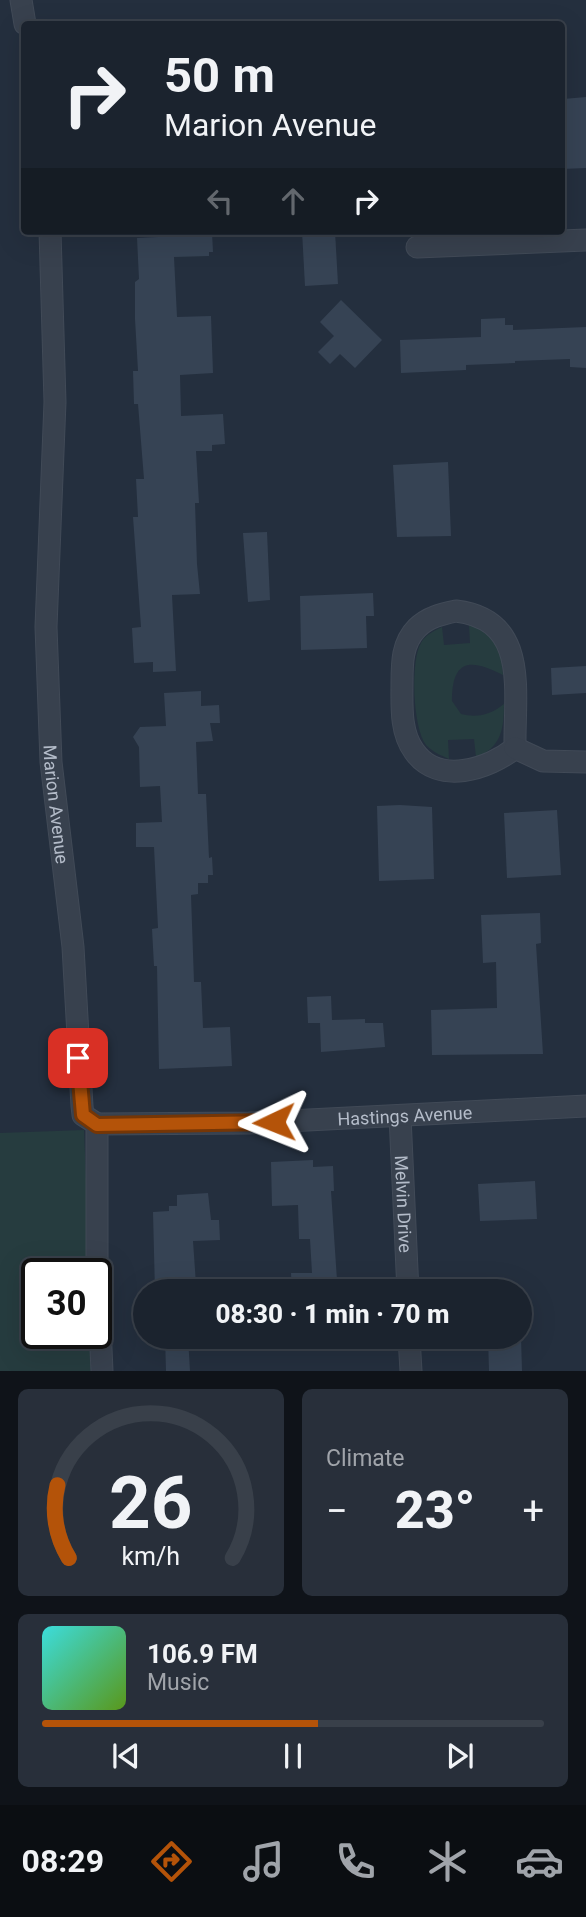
<!DOCTYPE html>
<meta charset="utf-8">
<style>
:root{--surface:#1b232e;--page:#282f3a;--text:#f1f3f6;--muted:#a0a4aa;--line:#39404a;--accent:#b45309}
body{margin:0;font-family:Roboto,sans-serif;background:var(--page);color:var(--text);height:100vh;display:flex;flex-direction:column;font-size:26px;white-space:nowrap}
*{box-sizing:border-box;margin:0}
p{font-size:23px;color:var(--muted)}
.icon{flex:none;width:38px;height:38px;fill:none;stroke:currentColor;stroke-width:2;stroke-linecap:round;stroke-linejoin:round}
.map{position:relative;height:1371px;overflow:hidden}
.drawer{display:flex;flex-direction:column;gap:18px;padding:18px;background:#0f1319;flex:1}
.drawer>*{flex:none}
.hud{position:absolute;left:21px;top:21px;width:544px;height:214px;border-radius:7px;box-shadow:0 7px 28px #0002,0 0 0 2px var(--line);background:#1b232e;color:var(--text);overflow:hidden}
.speed{position:absolute;left:21px;top:1258px;display:flex;gap:14px;font-size:35px;font-weight:700;text-align:center}
.speed>*{display:grid;place-content:center;width:91px;height:91px;border-radius:50%;background:var(--surface);box-shadow:0 7px 28px #0002,0 0 0 2px var(--line);line-height:1}
.speed .limit{border:4px solid #111;border-radius:10px;background:#fff;color:#111}
.pin{position:absolute;display:grid;place-items:center;width:60px;height:60px;color:#fff;margin:-30px;border-radius:14px;box-shadow:0 4px 10px #0006}
.me{position:absolute;width:77px;margin:-38px;rotate:268deg;stroke-linejoin:round;filter:drop-shadow(0 0 5px #0008)}
.turn{display:flex;align-items:center;gap:24px;height:147px;padding:0 28px;font-size:32px}
.turn .icon{width:91px;height:91px;stroke-width:2.5}
.turn b{display:block;font-size:49px;line-height:60px}
.lanes{display:flex;align-items:center;height:66px;padding:0 28px;background:#0003;justify-content:center;gap:35px;direction:ltr}
.lanes .off{opacity:.35}
.big{font-size:52px;font-weight:800;line-height:1.1}
.drawer .tile{flex:1;display:flex;flex-direction:column;justify-content:center;gap:10px;min-width:0;padding:0 24px;border-radius:10px;background:var(--page)}
.drawer .dial{align-items:center;gap:0}
.dial svg{height:182px;overflow:visible;fill:none;stroke:var(--line);stroke-width:7;stroke-linecap:round;text-anchor:middle}
.dial text{fill:var(--text);stroke:none}
.song{display:flex;align-items:center;gap:21px}
.cover{width:84px;height:84px;border-radius:10px;background:linear-gradient(135deg,hsl(180 70% 55%),hsl(90 70% 35%))}
.played{height:7px;border-radius:4px;background:linear-gradient(90deg,var(--accent) 55%,var(--line) 55%)}
.keys{display:flex;justify-content:space-around;direction:ltr}
.heat{display:flex;justify-content:space-between;align-items:center;font-size:38px;direction:ltr}
.drawer .tiles{flex:1;display:grid;gap:18px;grid-template-columns:1fr 1fr}
.tile:last-child{grid-column:span 2}
.trip{position:absolute;left:133px;top:1279px;width:399px;height:70px;border-radius:35px;background:var(--surface);box-shadow:0 7px 28px #0002,0 0 0 2px var(--line);font-weight:800;line-height:70px;text-align:center}
.menu{display:flex;height:112px;justify-content:space-around;align-items:center;background:#0b0e12;color:var(--muted)}
.menu .icon{width:49px;height:49px}
.menu .on{color:var(--accent)}
.menu b{font-size:32px;color:var(--text)}
.map>svg:first-child{display:block}
</style>
<div class="map">
<svg width="586" height="1371" viewBox="0 0 586 1371">
<rect width="100%" height="100%" fill="#242f3e"/>
<g fill="#263c3f">
<path d="M472 624C494 635 502 651 503 675 470 658 452 659 452 701L461 714C478 718 490 715 504 704 504 729 501 748 476 757L474 739 448 740 449 759C440 755 433 752 426 745 413 728 410 661 421 643 425 635 434 631 442 627L444 645 470 643 469 625Z"/>
<path d="M84 1130 90 1274H37V1334H92L93 1371H0V1133Z"/>
</g>
<g fill="#364354">
<path d="M586 97V168L562 169 563 99Z"/>
<path d="M158 231 212 232 213 252H209V256L174 257 177 317 211 316 213 373 180 375 181 416 223 414 225 444 212 445V451H196L199 503H195L197 564 200 594 172 595 176 671 153 672V662L134 663 132 628 141 627 133 517H138L136 479H144L138 404H134L133 371H138L135 319V282L139 279 137 238 158 237Z"/>
<path d="M302 231H335L338 284 305 286Z"/>
<path d="M341 300 382 340 355 368 340 354 330 364 318 352 334 336 320 322Z"/>
<path d="M505 318V325H513V330L586 327V368L570 367V359L515 361V363L466 365V370L401 373 400 340 481 337V319Z"/>
<path d="M448 462 451 536 397 537 393 465Z"/>
<path d="M267 532 270 600 248 602 243 533Z"/>
<path d="M373 593 374 616H366L367 648 301 650 300 596Z"/>
<path d="M586 666V693L552 695 551 668Z"/>
<path d="M201 691V706L219 705 220 723H210L213 741 196 742 198 794H206L209 858 212 857 213 875H208V883H198V894L191 895 194 982H201L203 1028 230 1027 232 1066 159 1069 157 966H154L152 929 158 928 154 847H136V823L162 822 160 786 140 787 139 747 133 737 140 727 166 726 164 693Z"/>
<path d="M400 805 432 807 434 879 379 881 377 806Z"/>
<path d="M557 810 561 875 507 878 504 813Z"/>
<path d="M540 913 541 943 536 944 543 1054 432 1055 431 1010 497 1008 496 962 483 963 481 915Z"/>
<path d="M331 996 332 1020 365 1019V1023H383L385 1047 321 1052 320 1023H308L307 997Z"/>
<path d="M313 1160V1167L333 1166 334 1191H331L337 1280H329L330 1292H292L291 1273H312L310 1239H299L298 1205 272 1206 271 1162Z"/>
<path d="M535 1181 537 1219 480 1221 478 1184Z"/>
<path d="M208 1193 211 1220H219L220 1240 193 1241 196 1284 186 1285V1292H155L153 1212 169 1211V1206H177V1195Z"/>
<path d="M165 1337H188L190 1371H166Z"/>
<path d="M488 1337H521L522 1371H489Z"/>
</g>
<g fill="none" stroke-linecap="round" stroke-linejoin="round">
<defs>
<g id="street">
<path d="M21 0 25 24"/>
<path id="s1" d="M50 231 55 402 46 627 51 762 73 947 82 1106 83 1115 97 1124V1259L102 1371"/>
<path d="M417 247 586 240"/>
<path d="M456 611C530 620 514 692 515 748 489 769 438 786 414 751 400 732 402 705 402 683 402 663 402 643 417 628 428 617 442 614 456 611Z"/>
<path d="M515 748 543 761 586 762"/>
<path id="s2" d="M400 1116 408 1292"/>
<path id="s3" d="M97 1124 249 1123 586 1106"/>
<path d="M409 1337 411 1371"/>
</g>
</defs>
<use href="#street" stroke="#414a57" stroke-width="23"/>
<use href="#street" stroke="#38414e" stroke-width="21"/>
</g>
<g fill="none" stroke-linecap="round" stroke-linejoin="round">
<defs>
<path id="route" d="M78 1058 83 1115 97 1125 274 1122"/>
</defs>
<use href="#route" stroke="#753606" stroke-width="18"/>
<use href="#route" stroke="#b45309" stroke-width="12"/>
</g>
<g text-anchor="middle" dominant-baseline="central" stroke-width="7" stroke-linejoin="round" paint-order="stroke">
<g font-size="18" fill="#b4bcc9" stroke="#1d2633">
<text stroke="none"><textPath href="#s1" startOffset="574">Marion Avenue</textPath></text>
<text stroke="none"><textPath href="#s3" startOffset="308">Hastings Avenue</textPath></text>
<text stroke="none"><textPath href="#s2" startOffset="88">Melvin Drive</textPath></text>
</g>
</g>
</svg>
<div class="speed"><div class="limit">30</div></div>
<div class="pin" style="left:78px;top:1058px;background:#d93025"><svg class="icon" aria-label="arrive" viewBox="0 0 24 24"><path d="M6 21V4h12l-3 4 3 4H6"/></svg></div>
<svg class="me" style="left:274px;top:1122px" viewBox="-20 -20 40 40"><path d="M0-17L14 15 0 8-14 15z" fill="#b45309" stroke="#fff" stroke-width="4"/></svg>
<div class="trip">08:30 · 1 min · 70 m</div>
<div class="hud">
<div class="turn"><svg class="icon" aria-label="right" viewBox="0 0 24 24"><path d="M7 20v-9h11M14 6l5 5-5 5"/></svg><div><b>50 m</b>Marion Avenue</div></div>
<div class="lanes"><svg class="icon off" aria-label="left" viewBox="0 0 24 24"><path d="M17 20v-9H6M10 6l-5 5 5 5"/></svg><svg class="icon off" aria-label="ahead" viewBox="0 0 24 24"><path d="M12 20V5M6 11l6-6 6 6"/></svg><svg class="icon" aria-label="right" viewBox="0 0 24 24"><path d="M7 20v-9h11M14 6l5 5-5 5"/></svg></div>
</div>
</div>
<section class="drawer">
<div class="tiles">
<div class="tile dial"><svg viewBox="0 0 100 80">
<path d="M14 69A42 42 0 1 1 86 69"/>
<path d="M14 69A42 42 0 0 1 9 37" stroke="#b45309"/>
<text x="50" y="56" font-size="32" font-weight="700">26</text>
<text x="50" y="72" font-size="11">km/h</text>
</svg></div>
<div class="tile"><p>Climate</p>
<div class="heat"><a>−</a><b class="big">23°</b><a>+</a></div>
</div>
<div class="tile">
<div class="song"><i class="cover"></i><div><b>106.9 FM</b><p>Music</p></div></div>
<div class="played"></div>
<div class="keys"><svg class="icon" aria-label="previous" viewBox="0 0 24 24"><path d="M18 5L8 12l10 7zM5 5v14"/></svg><svg class="icon" aria-label="pause" viewBox="0 0 24 24"><path d="M8 5v14M16 5v14"/></svg><svg class="icon" aria-label="next" viewBox="0 0 24 24"><path d="M6 5l10 7-10 7zM19 5v14"/></svg></div>
</div>
</div>
</section>
<nav class="menu">
<b>08:29</b>
<svg class="icon on" aria-label="directions" viewBox="0 0 24 24"><path d="M12 3l9 9-9 9-9-9zM9 14v-3h6M13 9l2 2-2 2"/></svg>
<svg class="icon" aria-label="music" viewBox="0 0 24 24"><path d="M9 18V5l10-2v13"/><circle cx="6" cy="18" r="3"/><circle cx="16" cy="16" r="3"/></svg>
<svg class="icon" aria-label="phone" viewBox="0 0 24 24"><path d="M5 4h4l2 5-3 2q2 4 5 5l2-3 5 2v4C11 20 4 13 5 4z"/></svg>
<svg class="icon" aria-label="climate" viewBox="0 0 24 24"><path d="M12 3v18M4 7l16 10M4 17L20 7"/></svg>
<svg class="icon" aria-label="car" viewBox="0 0 24 24"><path d="M5 17H2v-5l4-1 3-4h7l3 4 3 1v5h-3M9 17h6M6 11h13"/><circle cx="7" cy="17" r="2"/><circle cx="17" cy="17" r="2"/></svg>
</nav>
